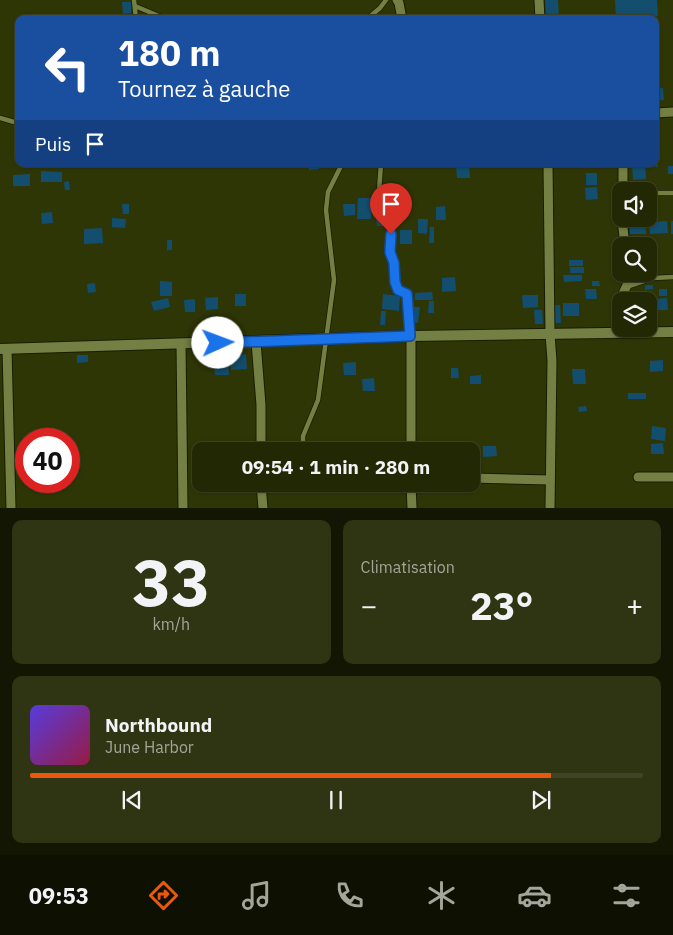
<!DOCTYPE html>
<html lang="fr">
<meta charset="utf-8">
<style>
:root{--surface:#232804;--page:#2f3413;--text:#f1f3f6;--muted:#a3a69a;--line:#404426;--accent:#ea580c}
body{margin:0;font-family:"IBM Plex Sans",sans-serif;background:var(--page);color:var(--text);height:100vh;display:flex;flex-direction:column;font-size:19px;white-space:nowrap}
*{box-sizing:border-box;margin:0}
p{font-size:16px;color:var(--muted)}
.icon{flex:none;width:28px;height:28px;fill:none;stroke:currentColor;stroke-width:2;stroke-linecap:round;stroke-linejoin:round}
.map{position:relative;height:508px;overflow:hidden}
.drawer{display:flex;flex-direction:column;gap:12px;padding:12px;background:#131602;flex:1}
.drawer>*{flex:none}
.guide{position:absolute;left:15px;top:15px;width:644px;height:152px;border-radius:10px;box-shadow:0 1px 4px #0004,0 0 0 1px var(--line);background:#1a4fa0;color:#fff;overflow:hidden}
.fabs{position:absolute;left:612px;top:182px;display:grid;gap:10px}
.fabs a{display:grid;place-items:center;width:45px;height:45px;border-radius:10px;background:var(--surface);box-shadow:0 1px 4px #0004,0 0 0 1px var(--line);font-size:25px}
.speed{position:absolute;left:15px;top:428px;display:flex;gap:10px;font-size:25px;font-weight:700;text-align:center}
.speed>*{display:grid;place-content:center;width:65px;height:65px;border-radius:50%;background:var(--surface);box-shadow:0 1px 4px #0004,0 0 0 1px var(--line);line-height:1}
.speed .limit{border:8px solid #d22;background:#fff;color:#111}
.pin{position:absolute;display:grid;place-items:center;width:42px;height:42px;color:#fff;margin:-51px -21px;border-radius:50% 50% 50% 0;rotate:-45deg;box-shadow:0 0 5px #0007}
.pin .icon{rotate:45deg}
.me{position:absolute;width:55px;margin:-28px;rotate:88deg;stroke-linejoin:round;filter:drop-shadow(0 0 4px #0008)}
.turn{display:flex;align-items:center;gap:18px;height:105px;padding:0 20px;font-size:22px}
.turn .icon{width:65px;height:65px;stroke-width:2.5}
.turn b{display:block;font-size:35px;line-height:42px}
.then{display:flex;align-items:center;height:48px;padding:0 20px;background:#0003;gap:10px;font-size:19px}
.big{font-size:38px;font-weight:700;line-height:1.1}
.drawer .tile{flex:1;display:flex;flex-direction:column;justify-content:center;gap:8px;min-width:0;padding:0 18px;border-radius:10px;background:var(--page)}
.drawer .dial{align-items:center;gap:0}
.dial b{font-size:65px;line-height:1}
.song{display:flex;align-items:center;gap:15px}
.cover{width:60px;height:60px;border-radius:8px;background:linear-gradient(135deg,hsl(250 70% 55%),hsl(340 70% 35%))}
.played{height:5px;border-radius:2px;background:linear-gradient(90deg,var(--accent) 85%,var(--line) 85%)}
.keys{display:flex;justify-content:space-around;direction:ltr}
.heat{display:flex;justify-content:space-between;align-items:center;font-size:28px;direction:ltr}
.drawer .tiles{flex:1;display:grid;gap:12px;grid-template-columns:1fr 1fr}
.tile:last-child{grid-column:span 2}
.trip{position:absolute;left:192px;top:442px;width:288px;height:50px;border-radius:10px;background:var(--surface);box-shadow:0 1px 4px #0004,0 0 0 1px var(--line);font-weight:700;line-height:50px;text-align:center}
.dock{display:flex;height:80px;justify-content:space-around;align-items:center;background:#0e1002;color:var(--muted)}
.dock .icon{width:35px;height:35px}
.dock .active{color:var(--accent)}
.dock b{font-size:22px;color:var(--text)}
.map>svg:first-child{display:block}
</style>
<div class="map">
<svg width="673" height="508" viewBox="0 0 673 508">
<rect width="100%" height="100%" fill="#2f3606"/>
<g fill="#134e6e">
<path d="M545 0H558L559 19H546Z"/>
<path d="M615 0H657L658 16 616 18Z"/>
<path d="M122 2H131V13L123 14Z"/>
<path d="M663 88 664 100 655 101V89Z"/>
<rect x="655" y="144" width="5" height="13"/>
<path d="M655 159H658V167H649V164H655Z"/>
<rect x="257" y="164" width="9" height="4"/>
<path d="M308 164H319V169L309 170Z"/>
<path d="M469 164 470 178H457L456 165Z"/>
<path d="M632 164H645L646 179 633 180Z"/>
<rect x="668" y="166" width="5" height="8"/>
<path d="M41 171 62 172V182H41Z"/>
<rect x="586" y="173" width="11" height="12"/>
<path d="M30 174V186H13V175Z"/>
<path d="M69 181 70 190H65L64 182Z"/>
<path d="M597 187 598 199 586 200 585 188Z"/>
<path d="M358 198H372L371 219H357Z"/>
<path d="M122 204H129V214H123Z"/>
<path d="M343 204H355V215L344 216Z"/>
<path d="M445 206 446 220H436V207Z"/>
<path d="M52 212 53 223 42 224 41 213Z"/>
<path d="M112 218 126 219 125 228 112 227Z"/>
<path d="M376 218H387V226H377Z"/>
<path d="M418 219H428L427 234 418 233Z"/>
<path d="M645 221 646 234H630V222Z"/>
<path d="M667 221 668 233 650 234 649 222Z"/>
<rect x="671" y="221" width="2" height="13"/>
<path d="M430 227H434V243H429Z"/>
<path d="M102 228 103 243 84 244V229Z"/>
<rect x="400" y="230" width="12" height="14"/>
<rect x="167" y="240" width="5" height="10"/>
<rect x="569" y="260" width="14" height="6"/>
<rect x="570" y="267" width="14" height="6"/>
<path d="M563 275H582V281L564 282Z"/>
<path d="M455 277 456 291 442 292V278Z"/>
<path d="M160 281 172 282V296H160Z"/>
<path d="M592 281H599L600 286H592Z"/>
<path d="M95 283 96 292 88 293 87 284Z"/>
<path d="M645 285H653V289L645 290Z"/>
<path d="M585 289H596L597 299H586Z"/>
<rect x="659" y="289" width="8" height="7"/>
<path d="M432 292 433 300H415V293Z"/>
<rect x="235" y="294" width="11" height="12"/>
<path d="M383 294 400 296 399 311 382 309Z"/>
<path d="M522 295H538V307L523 308Z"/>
<path d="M218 297V309L206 310 205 298Z"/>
<path d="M168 298 170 307 154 311 151 302Z"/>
<path d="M667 298 668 310H656L655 299Z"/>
<path d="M195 299V312H185L184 300Z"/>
<path d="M429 301H434V313H428Z"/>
<rect x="563" y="303" width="16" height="13"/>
<path d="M553 305H560L561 323H554Z"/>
<path d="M414 307H420L418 323 412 322Z"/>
<path d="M534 310H542L543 324H535Z"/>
<path d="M381 311H386L385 325H380Z"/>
<path d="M246 354 247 369 231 370 230 355Z"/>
<path d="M77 355H88V362L77 363Z"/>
<path d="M663 360V371L650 372V361Z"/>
<path d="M228 362 229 375H215L214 363Z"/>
<path d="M356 362V375H344L343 363Z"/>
<path d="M451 368H458L459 378H451Z"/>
<path d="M572 369H585L586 384H573Z"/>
<path d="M481 375V384H470V376Z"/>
<path d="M374 378 375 391H363L362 379Z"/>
<rect x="628" y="393" width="18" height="6"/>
<path d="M586 406 587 411 579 412 578 407Z"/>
<path d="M652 426 666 428 665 441 651 439Z"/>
<path d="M663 443 664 454H651V444Z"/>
<path d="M459 444H469V451H460Z"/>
<path d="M483 446H496L497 456 483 457Z"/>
</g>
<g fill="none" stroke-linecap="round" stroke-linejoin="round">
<defs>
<g id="service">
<path d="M134 0 136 19"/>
<path d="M135 6 166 19"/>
<path d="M367 19 380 8 386 0"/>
<path d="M0 118 14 122 19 119"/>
<path d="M381 164 379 191 391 217 390 252 395 263V282L399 290 407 294 410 335"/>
<path d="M654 193H673"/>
<path d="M626 287 653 278 673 277"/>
<path d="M303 451V436L318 400 334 280 326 210 328 192 342 164"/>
</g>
<g id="minor">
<path d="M397 0 399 3 402 19"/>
<path d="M539 0 540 19"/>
<path d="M655 113 673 112"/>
<path d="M548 164 550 334 552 361 550 508"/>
<path d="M623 191V164"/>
<path d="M622 219 625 246"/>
<path d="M622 301 621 298 628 283 627 274"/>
<path d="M411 336V451"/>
<path d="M256 342 261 405V451"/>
<path d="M181 344 183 508"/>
<path d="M7 349 11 508"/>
<path d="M638 477H673"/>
<path d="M471 478 550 480"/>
<path d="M261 484 263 508"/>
<path d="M346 484H355"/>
<path d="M411 484 412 508"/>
</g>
<path id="tertiary" d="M0 349 411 336 673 332"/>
</defs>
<use href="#service" stroke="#181d00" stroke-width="6"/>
<use href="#minor" stroke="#181d00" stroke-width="11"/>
<use href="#tertiary" stroke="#181d00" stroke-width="12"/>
<use href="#service" stroke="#748043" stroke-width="4.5"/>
<use href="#minor" stroke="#748043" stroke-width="9"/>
<use href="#tertiary" stroke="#748043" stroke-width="10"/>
</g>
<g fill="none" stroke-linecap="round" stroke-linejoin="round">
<defs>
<path id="route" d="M218 343 410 336 407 294 398 290 395 282 394 263 390 252 391 234"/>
</defs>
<use href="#route" stroke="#114b97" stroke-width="12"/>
<use href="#route" stroke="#1a73e8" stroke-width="9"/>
</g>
</svg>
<div class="fabs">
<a><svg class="icon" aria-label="sound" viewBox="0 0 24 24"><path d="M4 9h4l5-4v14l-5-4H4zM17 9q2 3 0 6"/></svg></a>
<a><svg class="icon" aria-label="search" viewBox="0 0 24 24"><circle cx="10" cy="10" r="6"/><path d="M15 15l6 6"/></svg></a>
<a><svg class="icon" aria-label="layers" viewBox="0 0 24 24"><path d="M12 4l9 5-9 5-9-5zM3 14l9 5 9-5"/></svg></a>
</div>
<div class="speed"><div class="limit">40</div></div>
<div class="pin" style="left:391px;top:234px;background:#d93025"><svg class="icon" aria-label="arrive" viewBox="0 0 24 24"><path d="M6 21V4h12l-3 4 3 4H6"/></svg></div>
<svg class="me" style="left:218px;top:343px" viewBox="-20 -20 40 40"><circle r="19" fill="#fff"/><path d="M0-13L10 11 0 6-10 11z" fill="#1a73e8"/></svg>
<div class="trip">09:54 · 1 min · 280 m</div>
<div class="guide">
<div class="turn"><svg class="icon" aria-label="left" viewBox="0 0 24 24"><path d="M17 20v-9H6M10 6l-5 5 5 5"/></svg><div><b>180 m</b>Tournez à gauche</div></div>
<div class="then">Puis<svg class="icon" aria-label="arrive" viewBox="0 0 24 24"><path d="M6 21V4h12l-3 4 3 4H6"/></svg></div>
</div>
</div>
<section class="drawer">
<div class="tiles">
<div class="tile dial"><b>33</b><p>km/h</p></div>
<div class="tile"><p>Climatisation</p>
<div class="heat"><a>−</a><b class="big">23°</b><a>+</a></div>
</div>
<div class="tile">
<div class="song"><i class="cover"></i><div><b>Northbound</b><p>June Harbor</p></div></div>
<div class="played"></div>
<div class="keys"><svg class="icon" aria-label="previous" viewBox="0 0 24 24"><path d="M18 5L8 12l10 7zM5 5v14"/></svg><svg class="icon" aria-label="pause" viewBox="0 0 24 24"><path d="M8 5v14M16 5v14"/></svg><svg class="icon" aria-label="next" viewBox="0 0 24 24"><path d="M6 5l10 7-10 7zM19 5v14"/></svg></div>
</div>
</div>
</section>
<nav class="dock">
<b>09:53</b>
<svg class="icon active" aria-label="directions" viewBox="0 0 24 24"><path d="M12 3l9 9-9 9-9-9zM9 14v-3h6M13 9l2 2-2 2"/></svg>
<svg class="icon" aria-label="music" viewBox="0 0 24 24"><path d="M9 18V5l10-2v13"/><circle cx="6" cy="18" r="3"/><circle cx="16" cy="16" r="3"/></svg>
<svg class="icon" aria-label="phone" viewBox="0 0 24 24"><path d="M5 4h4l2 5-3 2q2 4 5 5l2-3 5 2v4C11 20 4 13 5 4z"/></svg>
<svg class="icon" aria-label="climate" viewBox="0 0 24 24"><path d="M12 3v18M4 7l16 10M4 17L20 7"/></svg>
<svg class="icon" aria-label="car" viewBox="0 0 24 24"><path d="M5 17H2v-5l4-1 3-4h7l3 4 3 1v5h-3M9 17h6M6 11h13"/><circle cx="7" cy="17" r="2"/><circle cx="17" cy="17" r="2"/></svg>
<svg class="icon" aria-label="filters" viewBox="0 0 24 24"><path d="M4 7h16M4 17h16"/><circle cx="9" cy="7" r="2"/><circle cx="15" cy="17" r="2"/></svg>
</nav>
